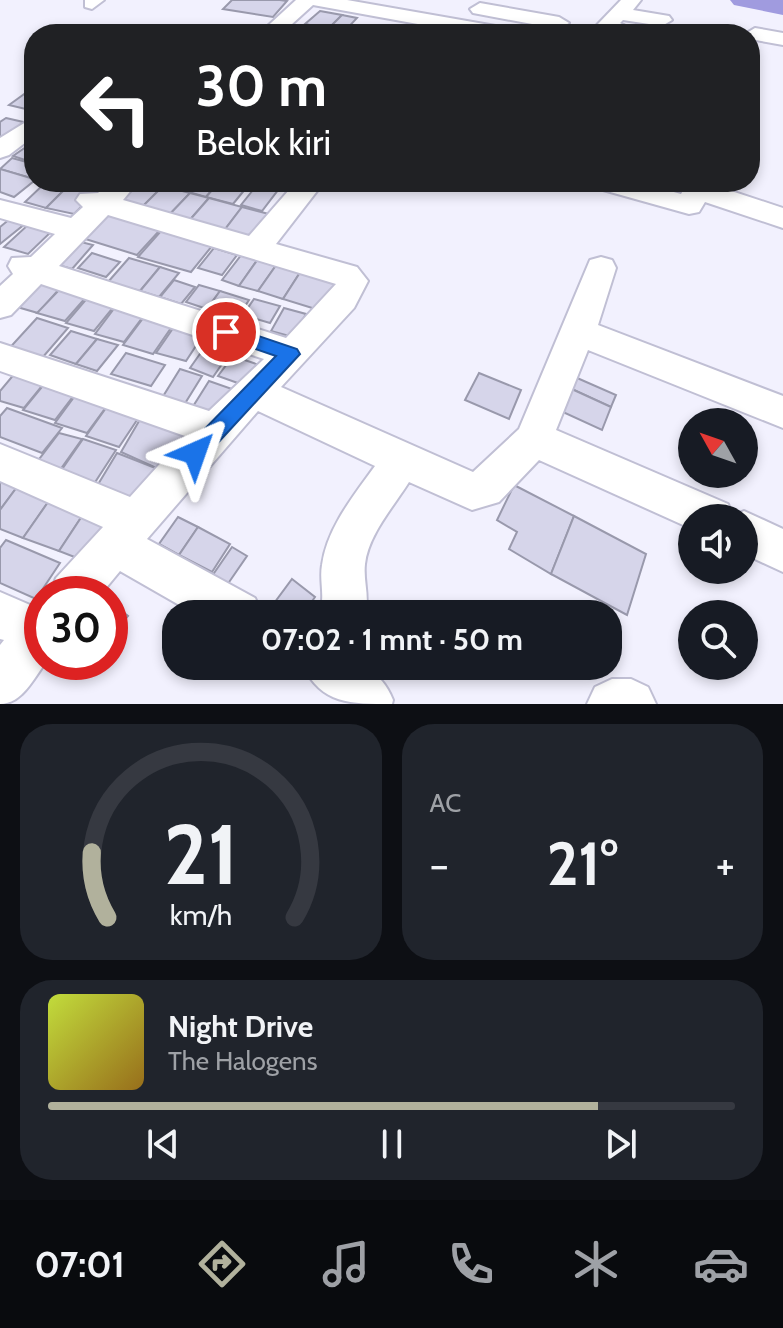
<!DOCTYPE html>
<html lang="id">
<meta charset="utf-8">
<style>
:root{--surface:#171b24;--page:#20242c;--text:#f1f3f6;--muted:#9ea1a6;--line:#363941;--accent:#b1b19c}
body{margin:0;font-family:Cabin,sans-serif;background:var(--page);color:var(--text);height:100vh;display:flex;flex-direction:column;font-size:30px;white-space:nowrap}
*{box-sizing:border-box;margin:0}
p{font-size:26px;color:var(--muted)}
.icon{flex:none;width:44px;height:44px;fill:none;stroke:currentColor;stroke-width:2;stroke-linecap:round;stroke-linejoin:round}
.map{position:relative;height:704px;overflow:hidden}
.details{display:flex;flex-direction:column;gap:20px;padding:20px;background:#0d0f14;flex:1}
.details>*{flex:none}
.top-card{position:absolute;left:24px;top:24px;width:736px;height:168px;border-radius:32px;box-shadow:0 4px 12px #0003;background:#202124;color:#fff;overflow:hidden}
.needle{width:52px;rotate:310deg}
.controls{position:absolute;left:678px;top:408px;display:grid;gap:16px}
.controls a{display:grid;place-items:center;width:80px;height:80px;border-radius:50%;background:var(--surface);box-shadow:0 4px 12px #0003;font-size:40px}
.speed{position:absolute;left:24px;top:576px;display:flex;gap:16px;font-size:40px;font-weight:700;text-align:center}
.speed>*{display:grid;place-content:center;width:104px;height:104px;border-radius:50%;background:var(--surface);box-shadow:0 4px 12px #0003;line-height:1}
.speed .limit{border:12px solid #d22;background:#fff;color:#111}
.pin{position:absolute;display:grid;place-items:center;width:68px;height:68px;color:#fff;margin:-34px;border:4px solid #fff;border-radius:50%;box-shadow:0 2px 8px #0007}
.me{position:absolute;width:88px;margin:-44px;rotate:43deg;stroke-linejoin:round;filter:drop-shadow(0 0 6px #0008)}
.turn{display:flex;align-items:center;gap:28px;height:168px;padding:0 40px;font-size:36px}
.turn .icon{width:104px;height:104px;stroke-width:2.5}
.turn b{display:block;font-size:56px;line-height:68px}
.big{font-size:60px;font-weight:700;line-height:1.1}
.details .tile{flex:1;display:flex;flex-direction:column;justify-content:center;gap:12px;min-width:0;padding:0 28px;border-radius:32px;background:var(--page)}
.details .dial{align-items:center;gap:0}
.dial svg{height:208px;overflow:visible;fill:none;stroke:var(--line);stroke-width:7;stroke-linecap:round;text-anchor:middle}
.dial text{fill:var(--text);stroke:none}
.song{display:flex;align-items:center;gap:24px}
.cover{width:96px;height:96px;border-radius:12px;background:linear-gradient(135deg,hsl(70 70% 55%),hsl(40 70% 35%))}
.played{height:8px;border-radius:4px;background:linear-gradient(90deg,var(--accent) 80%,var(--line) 80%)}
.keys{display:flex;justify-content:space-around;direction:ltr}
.heat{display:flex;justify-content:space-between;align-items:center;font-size:44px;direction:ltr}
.details .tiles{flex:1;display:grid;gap:20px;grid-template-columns:1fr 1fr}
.tile:last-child{grid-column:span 2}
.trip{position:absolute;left:162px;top:600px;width:460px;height:80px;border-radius:32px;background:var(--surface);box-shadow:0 4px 12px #0003;font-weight:700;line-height:80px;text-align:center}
.tabs{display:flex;height:128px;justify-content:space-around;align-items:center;background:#090b0e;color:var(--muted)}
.tabs .icon{width:56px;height:56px}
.tabs .current{color:var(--accent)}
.tabs b{font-size:36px;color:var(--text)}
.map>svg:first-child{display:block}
</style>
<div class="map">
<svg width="783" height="704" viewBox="0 0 783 704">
<rect width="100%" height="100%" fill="#f2f1fe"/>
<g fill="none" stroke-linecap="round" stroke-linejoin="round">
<path fill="#a09bdf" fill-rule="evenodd" d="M730 0H783V15L734 5Z"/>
</g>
<g fill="#d6d5ea" stroke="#9999ac" stroke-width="2">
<path d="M232 0H280L287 1 273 17 223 9Z"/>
<path d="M320 11 342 15 328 29 305 24Z"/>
<path d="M342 15 357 18 343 33 328 29Z"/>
<path d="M34 87V111L9 105Z"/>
<path d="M6 118 32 124 0 142V122Z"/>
<path d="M26 147 34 149V163L13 156Z"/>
<path d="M12 158 34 164V179L0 169Z"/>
<path d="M0 169 34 179V181L14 197 0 192Z"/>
<path d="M46 182 67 187 46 208 25 202Z"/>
<path d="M133 182H149L163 186 141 208 114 201Z"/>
<path d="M167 182H219L206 197 164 185Z"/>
<path d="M219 182H251L233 204 206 197Z"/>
<path d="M257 185 278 190 262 211 241 205Z"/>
<path d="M163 186 190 193 168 216 141 208Z"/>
<path d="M67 187 95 193 74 214 46 208Z"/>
<path d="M190 193 209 198 188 222 168 216Z"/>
<path d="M209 198 242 207 223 232 188 222Z"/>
<path d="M242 207 269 214 250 239 223 232Z"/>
<path d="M102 213 160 230 137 255 79 237Z"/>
<path d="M11 218 26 223 0 244V227Z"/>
<path d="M30 223 53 230 28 254 4 247Z"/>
<path d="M161 231 212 246 191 272 138 257Z"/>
<path d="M73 240 93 245 72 269 51 263Z"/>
<path d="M214 248 237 255 222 275 198 268Z"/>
<path d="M92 253 120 262 106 277 78 268Z"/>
<path d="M242 254 258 259 239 286 222 280Z"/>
<path d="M129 258 160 267 140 291 108 282Z"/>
<path d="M258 259 277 264 258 291 239 286Z"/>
<path d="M277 264 301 271 283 299 258 291Z"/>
<path d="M160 267 179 273 159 297 140 291Z"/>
<path d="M301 271 339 282 322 311 283 299Z"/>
<path d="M34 279 61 287 38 313 10 305Z"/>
<path d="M174 280 195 287 181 304 160 297Z"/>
<path d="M199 285 220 291 207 309 186 302Z"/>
<path d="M61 288 88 295 65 321 37 313Z"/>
<path d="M220 291 249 300 237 318 207 309Z"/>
<path d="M89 296 116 304 94 331 66 323Z"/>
<path d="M254 299 280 306 270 323 243 315Z"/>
<path d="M116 306 145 314 124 342 95 334Z"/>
<path d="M284 308 306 314 293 337 271 331Z"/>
<path d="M144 317 173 325 153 354 123 345Z"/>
<path d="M37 318 68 328 36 365 4 354Z"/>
<path d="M176 324 205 332 186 361 156 353Z"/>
<path d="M71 331 97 339 76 364 50 355Z"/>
<path d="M214 334 237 342 213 377 190 368Z"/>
<path d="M97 339 118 345 97 371 76 364Z"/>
<path d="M126 353 165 365 151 386 111 374Z"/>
<path d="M233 356 262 366 249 387 218 376Z"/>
<path d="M21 366 51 375 24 408 0 401V391Z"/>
<path d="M180 369 202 376 184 405 162 398Z"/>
<path d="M479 373 521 390 509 419 465 400Z"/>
<path d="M568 374 616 395 611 407 563 385Z"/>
<path d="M50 377 81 386 55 420 23 410Z"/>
<path d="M209 381 232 389 216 416 192 408Z"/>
<path d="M563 385 611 407 602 430 552 407Z"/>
<path d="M80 389 112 399 87 433 55 423Z"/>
<path d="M111 401 143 411 119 447 86 436Z"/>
<path d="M7 408 62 428 42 453 0 437V416Z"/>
<path d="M142 416 187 433 163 471 121 452Z"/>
<path d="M59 433 82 439 55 477 34 466Z"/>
<path d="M83 439 116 450 90 490 56 478Z"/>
<path d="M117 453 163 471 130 505 94 491Z"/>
<path d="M0 476 20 483 0 510Z"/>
<path d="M20 483 53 495 23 538 0 529V510Z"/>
<path d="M514 485 574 516 551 574 509 549 517 532 497 520Z"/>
<path d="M53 495 88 507 59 551 23 538Z"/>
<path d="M88 507 118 517 90 563 59 551Z"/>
<path d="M574 516 646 554 627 615 551 574Z"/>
<path d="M178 517 198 527 179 555 159 544Z"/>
<path d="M198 527 230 544 212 572 179 555Z"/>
<path d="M6 540 60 563 36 599 0 583V548Z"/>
<path d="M232 547 247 556 225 588 210 579Z"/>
<path d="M292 579 315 597 303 614H283L272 606Z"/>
<path d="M110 602 128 616 110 638Z"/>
</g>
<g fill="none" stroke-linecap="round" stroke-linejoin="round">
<defs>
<g id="minor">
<path d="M85 0H104L92 9 85 7Z"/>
<path d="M296 0H347L507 28 517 34H473L313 5 281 34H259Z"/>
<path d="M621 0H641L633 10 669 16 672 20 662 26 623 20 620 23 640 34C625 34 608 37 597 25Z"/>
<path d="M480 3 559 17 569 23 559 29 473 13 470 9Z"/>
<path d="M755 28 783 33V45L750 39V34H745Z"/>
<path d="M34 117V136L9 155 0 158V138Z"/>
<path d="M109 182H138L123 200 249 236 296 182H324L276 244 357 267 368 281 354 308 281 387 473 472 519 429 590 260 601 257 612 260 616 268 598 325 783 396V428L588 350 556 430 728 504 733 516 744 511 783 529V572L744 554V518H692V529L539 460 499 502 472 510 409 482C394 506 368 535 365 564 363 582 370 596 365 614H319C326 597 319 582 322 565 327 528 354 495 375 466L258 411 147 539 255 598 262 614H195L120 571 101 594H50L56 578 103 527 0 481V444L130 497 185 436 0 371V343L209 411 264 359 41 284 11 315 0 318V286L13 274 8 266 12 258 31 257 55 234 0 218V200L71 218 83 207 76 200 80 194 98 193ZM108 215 336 284 286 338 59 266Z"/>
<path d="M592 182H637L681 194 688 182H714L713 185 783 208V228L705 202 699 212 689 214 596 188Z"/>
<path d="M0 592 37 608 42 606V662H46C34 678 22 704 0 704V645L4 640 0 639Z"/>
<path d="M303 666C344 666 375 656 393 700L392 704C350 704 322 704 303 666Z"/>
<path d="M612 679H631L648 687 656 704H587L595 687Z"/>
</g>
</defs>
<use href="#minor" stroke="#c0bfd4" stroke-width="4"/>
<use href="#minor" fill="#fff" fill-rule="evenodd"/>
</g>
<path fill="#1a73e8" stroke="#114b97" stroke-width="2" d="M226 325 297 349 300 354 202 460 195 462 188 460 185 453 188 446 276 356 220 337V327Z"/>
</svg>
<div class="controls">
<a><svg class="needle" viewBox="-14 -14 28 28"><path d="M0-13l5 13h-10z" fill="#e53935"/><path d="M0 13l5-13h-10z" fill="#9ea1a6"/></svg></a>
<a><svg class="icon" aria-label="sound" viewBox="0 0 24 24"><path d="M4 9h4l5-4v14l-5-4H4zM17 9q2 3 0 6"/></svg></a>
<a><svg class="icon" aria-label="search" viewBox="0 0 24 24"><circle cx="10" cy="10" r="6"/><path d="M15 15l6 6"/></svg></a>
</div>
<div class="speed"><div class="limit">30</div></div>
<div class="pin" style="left:226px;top:332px;background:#d93025"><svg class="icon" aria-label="arrive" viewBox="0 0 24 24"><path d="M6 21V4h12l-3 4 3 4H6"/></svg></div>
<svg class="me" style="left:195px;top:453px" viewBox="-20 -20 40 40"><path d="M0-17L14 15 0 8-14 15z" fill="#1a73e8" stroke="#fff" stroke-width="4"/></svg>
<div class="trip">07:02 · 1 mnt · 50 m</div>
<div class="top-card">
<div class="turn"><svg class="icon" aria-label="left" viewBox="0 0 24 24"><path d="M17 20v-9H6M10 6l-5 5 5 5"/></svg><div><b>30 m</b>Belok kiri</div></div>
</div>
</div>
<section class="details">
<div class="tiles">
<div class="tile dial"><svg viewBox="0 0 100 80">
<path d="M14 69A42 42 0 1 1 86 69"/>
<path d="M14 69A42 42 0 0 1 8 44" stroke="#b1b19c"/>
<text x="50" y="56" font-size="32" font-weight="700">21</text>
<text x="50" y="72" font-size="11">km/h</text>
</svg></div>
<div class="tile"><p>AC</p>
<div class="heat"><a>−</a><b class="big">21°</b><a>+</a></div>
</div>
<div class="tile">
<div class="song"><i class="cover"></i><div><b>Night Drive</b><p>The Halogens</p></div></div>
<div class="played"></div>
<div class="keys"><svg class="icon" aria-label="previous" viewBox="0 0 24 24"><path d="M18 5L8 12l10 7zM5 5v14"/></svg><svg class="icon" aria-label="pause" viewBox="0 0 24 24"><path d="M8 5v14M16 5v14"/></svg><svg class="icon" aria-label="next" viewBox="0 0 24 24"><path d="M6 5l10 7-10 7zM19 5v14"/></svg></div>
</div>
</div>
</section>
<nav class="tabs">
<b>07:01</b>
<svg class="icon current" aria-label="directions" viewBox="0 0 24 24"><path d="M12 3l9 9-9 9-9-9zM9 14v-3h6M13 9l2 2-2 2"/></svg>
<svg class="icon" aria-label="music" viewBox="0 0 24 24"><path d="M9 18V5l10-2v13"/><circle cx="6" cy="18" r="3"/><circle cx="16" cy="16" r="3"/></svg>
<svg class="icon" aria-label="phone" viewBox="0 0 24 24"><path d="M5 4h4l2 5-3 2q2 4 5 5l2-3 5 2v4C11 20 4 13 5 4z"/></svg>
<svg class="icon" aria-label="climate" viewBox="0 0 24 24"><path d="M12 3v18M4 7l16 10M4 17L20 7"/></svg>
<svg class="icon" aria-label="car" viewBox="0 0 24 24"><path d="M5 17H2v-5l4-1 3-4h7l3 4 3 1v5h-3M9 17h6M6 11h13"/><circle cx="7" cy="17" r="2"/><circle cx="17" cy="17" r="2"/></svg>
</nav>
